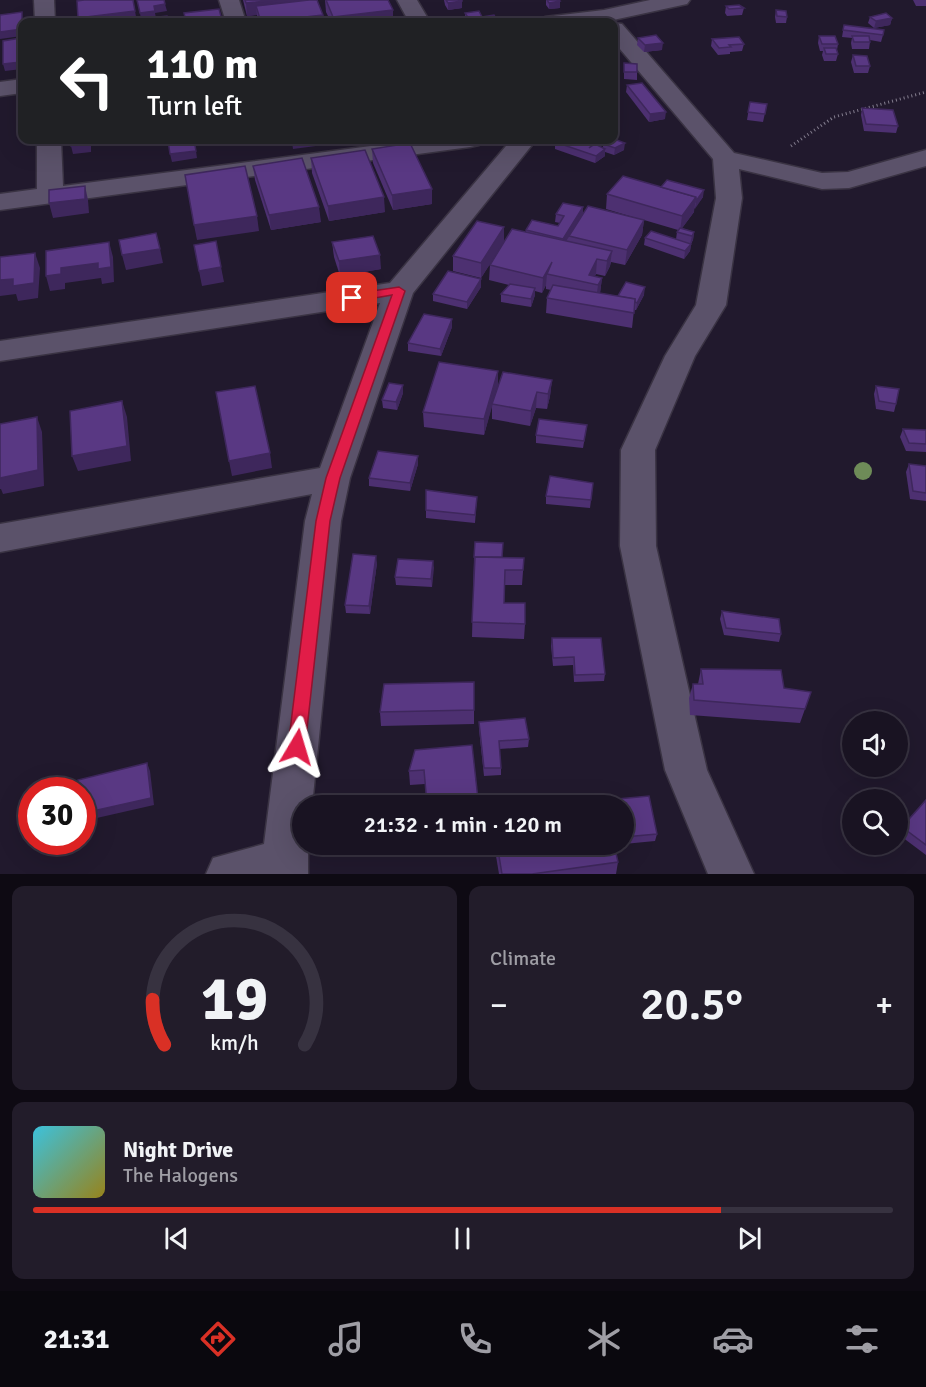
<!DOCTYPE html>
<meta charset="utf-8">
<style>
:root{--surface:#191322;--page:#221c2a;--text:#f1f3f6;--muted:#9f9ea5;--line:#373240;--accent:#d93025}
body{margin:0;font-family:Signika,sans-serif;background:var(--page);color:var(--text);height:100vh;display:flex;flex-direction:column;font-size:22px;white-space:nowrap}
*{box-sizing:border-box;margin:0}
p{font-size:20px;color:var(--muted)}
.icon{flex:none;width:33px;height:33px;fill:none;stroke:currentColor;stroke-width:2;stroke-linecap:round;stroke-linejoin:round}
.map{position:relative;height:874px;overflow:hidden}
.details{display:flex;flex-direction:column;gap:12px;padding:12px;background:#0e0a13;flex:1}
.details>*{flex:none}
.top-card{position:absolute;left:18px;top:18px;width:600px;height:126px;border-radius:12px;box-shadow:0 6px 24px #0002,0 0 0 2px var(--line);background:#202124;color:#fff;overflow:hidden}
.tools{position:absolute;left:842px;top:711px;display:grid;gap:12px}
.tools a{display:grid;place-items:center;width:66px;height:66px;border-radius:50%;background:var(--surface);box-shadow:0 6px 24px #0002,0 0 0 2px var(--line);font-size:30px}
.speed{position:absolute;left:18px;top:777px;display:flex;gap:12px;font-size:30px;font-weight:700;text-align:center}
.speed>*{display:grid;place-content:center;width:78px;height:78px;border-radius:50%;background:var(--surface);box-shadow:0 6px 24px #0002,0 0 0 2px var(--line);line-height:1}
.speed .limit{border:9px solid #d22;background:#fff;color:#111}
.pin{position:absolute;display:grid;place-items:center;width:51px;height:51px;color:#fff;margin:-26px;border-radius:12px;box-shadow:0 3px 9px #0006}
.me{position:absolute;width:66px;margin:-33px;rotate:7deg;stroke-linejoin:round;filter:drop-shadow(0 0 4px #0008)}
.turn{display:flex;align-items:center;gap:21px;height:126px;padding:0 30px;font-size:27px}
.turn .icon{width:78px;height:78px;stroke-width:2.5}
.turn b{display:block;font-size:42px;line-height:51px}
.big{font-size:45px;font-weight:600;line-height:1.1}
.details .widget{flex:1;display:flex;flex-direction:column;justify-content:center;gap:9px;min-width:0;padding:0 21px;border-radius:12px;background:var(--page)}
.details .dial{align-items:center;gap:0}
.dial svg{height:156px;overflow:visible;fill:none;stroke:var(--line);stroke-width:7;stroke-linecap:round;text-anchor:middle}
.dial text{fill:var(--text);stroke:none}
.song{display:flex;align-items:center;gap:18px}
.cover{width:72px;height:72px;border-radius:9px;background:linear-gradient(135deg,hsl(190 70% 55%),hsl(50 70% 35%))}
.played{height:6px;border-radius:3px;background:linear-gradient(90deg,var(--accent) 80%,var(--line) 80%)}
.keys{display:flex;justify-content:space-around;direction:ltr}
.heat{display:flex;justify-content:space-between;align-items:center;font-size:33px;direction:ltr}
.details .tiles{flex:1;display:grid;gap:12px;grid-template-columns:1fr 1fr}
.widget:last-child{grid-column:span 2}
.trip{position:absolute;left:292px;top:795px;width:342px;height:60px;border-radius:30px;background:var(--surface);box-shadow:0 6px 24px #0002,0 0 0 2px var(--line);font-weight:600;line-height:60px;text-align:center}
.dock{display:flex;height:96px;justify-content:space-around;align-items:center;background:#0a080e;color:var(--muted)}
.dock .icon{width:42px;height:42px}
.dock .on{color:var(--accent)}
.dock b{font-size:27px;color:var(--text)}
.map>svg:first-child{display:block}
</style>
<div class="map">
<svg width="926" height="874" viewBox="0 0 926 874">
<rect width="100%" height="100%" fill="#21192d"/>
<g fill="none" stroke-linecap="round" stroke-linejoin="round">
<defs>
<g id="street">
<path d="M34 0H54L55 22H35Z"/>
<path d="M219 0H239L246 22H226Z"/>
<path d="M397 0H417L430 22H409Z"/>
<path d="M650 0H690L687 4 604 22H542L545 17 553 16 604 10Z"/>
<path d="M614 23 622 24 734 153 822 173 848 172 926 150V166L849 188 822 189 739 169 742 198 726 305 695 356 655 450 656 546 707 770 754 874H708L665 770 620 546 621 450 665 356 696 305 716 198 713 159 614 42Z"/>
<path d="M22 79V93L0 96V82Z"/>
<path d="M37 140H61L63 186 417 140H482L479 145 470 147 0 210V194L37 189Z"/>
<path d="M511 140H536L413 293 350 478 341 521 312 806H303V844H308V874H206L213 858 264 844 305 521 312 494 0 552V524L320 468 380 303 0 361V341L390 283Z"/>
</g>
</defs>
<use href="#street" stroke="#3a3343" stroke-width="3"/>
<path stroke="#837d8e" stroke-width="3" stroke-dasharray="1 3" stroke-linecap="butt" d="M791 146 834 117 926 92"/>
<use href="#street" fill="#5b526a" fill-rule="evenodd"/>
</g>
<circle fill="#6e8b58" cx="863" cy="471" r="9"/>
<g fill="#4d3071">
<path d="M243 0H317L324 22H258L257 15 247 16Z"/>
<path d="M325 0 393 22H331L326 12Z"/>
<path d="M444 0H462V8L448 10 445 5Z"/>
<path d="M546 0H559L560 1V8L549 9 546 5Z"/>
<path d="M913 0H926V6H916Z"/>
<path d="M726 6 744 8 742 15 727 16 725 13Z"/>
<path d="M776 10 787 17 786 23H776L775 17Z"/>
<path d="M465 13 482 17 497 22H466L465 19Z"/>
<path d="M870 17 892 18 890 25 874 28 868 23Z"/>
<path d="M844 25 883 35 881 42 870 40V42L869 49H852L851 43 852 38 842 37Z"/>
<path d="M819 36 838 44 837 50 838 54 836 61H824L822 55 823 51H820L818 43Z"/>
<path d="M638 38 662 50 644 52 637 45Z"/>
<path d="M712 39 744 44 742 51 730 52V54L718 55 711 46Z"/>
<path d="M853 55 870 66 868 73H854L851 62Z"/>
<path d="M624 63 637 72V80L624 79Z"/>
<path d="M627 85 665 119 649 122 626 92Z"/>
<path d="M750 102 767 104 763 122 747 120Z"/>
<path d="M862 108 898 126 896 133 864 131 861 115Z"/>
<path d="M558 140H601V143L598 146 603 148V144L624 150 614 155 605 152V156L595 163 555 149V142Z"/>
<path d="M372 149 432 189V204L393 210 373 163Z"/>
<path d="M311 158 385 212 329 221 312 173Z"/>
<path d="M253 166 321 222 271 230 255 180Z"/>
<path d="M661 187 703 197 694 209V212L682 228 694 232 693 240 691 244 690 251 684 259 644 245 645 238 676 239 677 232 678 230 644 220 642 235 625 265 611 262 610 266 605 276 596 274 595 276 602 278 600 293 618 296 644 295 636 310H634L632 328 546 313 547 298 551 290 546 289V285L542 293 535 291V295L531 307 501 302V294L509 285 489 280 490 265 526 232V230L558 226 560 223 555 222 556 214 583 207V215L636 218 606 209 607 194Z"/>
<path d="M332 242 381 269 340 276 334 257Z"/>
<path d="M504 242 481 278 453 271V256Z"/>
<path d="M481 279V287L467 309 433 301V294Z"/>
<path d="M452 327 441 356 408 351V343Z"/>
<path d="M498 371V386L494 400 552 380 550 396 547 409 536 408 530 426 492 419V405L484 435 424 427 423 412Z"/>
<path d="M403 385V393L397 410 383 408 382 400Z"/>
<path d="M876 386 896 404 894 412 876 409 874 394Z"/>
<path d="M587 425 583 448 536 443V435Z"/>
<path d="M903 429 926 430V452L906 451 900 437Z"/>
<path d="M418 464 410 491 369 486V478Z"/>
<path d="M909 464 926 466V501L910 499 906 472Z"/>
<path d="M593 483 590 508 546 504V496Z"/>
<path d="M426 490 477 497 475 523 426 518Z"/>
<path d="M474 557 524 558 522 585H505L504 603 525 624 524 639 472 637Z"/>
<path d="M433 561 432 587 396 585 395 577Z"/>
<path d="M377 563 370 614 346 613 345 605Z"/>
<path d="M722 611 781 634 779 642 724 635 720 619Z"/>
<path d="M552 638 605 674 604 681 574 682 573 665 553 666 551 646Z"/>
<path d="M701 669 784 688 805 709 800 723 690 715 689 698 693 684H698Z"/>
<path d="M474 682V724L381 726 380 712Z"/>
<path d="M479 722 529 739 528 747 499 749 501 768V775L484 776 479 729Z"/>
<path d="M415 750 478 799V806H427L425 784 410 785 409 771Z"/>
<path d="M649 796 657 834 655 841 624 844V806H606L607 800Z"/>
<path d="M926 800V855L898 834 902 827Z"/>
<path d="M494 844H614L618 862 616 874H499Z"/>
</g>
<g fill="#3e275c">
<path d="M133 0 137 22H79L78 18Z"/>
<path d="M275 0H315L256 6 257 15 247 16 246 3Z"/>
<path d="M462 1V8L448 10V3Z"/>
<path d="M560 1V8L549 9V3Z"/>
<path d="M165 4 167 11 155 13 156 18 141 20 140 13 154 6Z"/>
<path d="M393 10V22H333V17Z"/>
<path d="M323 15 324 22H261Z"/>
<path d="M892 18 890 25 874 28 876 21Z"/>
<path d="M222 20V22H214V21Z"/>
<path d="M22 29V36L0 39V32Z"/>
<path d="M21 38 22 43V69L5 71 3 64Z"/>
<path d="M663 43 662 50 644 52 645 45Z"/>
<path d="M666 112 665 119 649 122 650 114Z"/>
<path d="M90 140 91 144V152L73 154 71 146Z"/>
<path d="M308 140H354V141L293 149 292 142Z"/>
<path d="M598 140H601V143L591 154 589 148Z"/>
<path d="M625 143 624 150 614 155 615 148Z"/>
<path d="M605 149V156L595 163 596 156Z"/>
<path d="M196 151 197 158 172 162 170 154Z"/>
<path d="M85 186 88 200 89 213 53 218 49 203Z"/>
<path d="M432 189V204L393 210 392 195Z"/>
<path d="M704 190 703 197 695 209 696 201Z"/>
<path d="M384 197 385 212 329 221 328 206Z"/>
<path d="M696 197 694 212 680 231 682 216Z"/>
<path d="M319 207 321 222 271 230 269 215Z"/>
<path d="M583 207V215L563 246V239Z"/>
<path d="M257 216 259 231 197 240 194 225Z"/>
<path d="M644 220 642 235 625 265 627 250Z"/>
<path d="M504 227V242L481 278V263Z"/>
<path d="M694 232 693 240 690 244 692 236Z"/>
<path d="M109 242 113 257 114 282 102 284 101 278 65 283V289L50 291 46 276Z"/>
<path d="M691 244 690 251 684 259 685 251Z"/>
<path d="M160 249 163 263 126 270 122 255Z"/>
<path d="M612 251 610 266 605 276 607 261Z"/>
<path d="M35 253 40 268 38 298 18 301 16 294 0 296V280Z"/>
<path d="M380 255 381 269 340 276 339 261Z"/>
<path d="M597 259 596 274 591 283 589 275Z"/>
<path d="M552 262 547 274 546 285 542 293 543 278Z"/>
<path d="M221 267 224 282 202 286 199 271Z"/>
<path d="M602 278 600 293 596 300 598 285Z"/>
<path d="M481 279V287L467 309V302Z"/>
<path d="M645 287 644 295 636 310 637 303Z"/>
<path d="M535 288V295L531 307V299Z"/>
<path d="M452 319V327L441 356 440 349Z"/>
<path d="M498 371V386L484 435V419Z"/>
<path d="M552 380 550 396 547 409 548 394Z"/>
<path d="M403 385V393L397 410 396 402Z"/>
<path d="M537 392 536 408 530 426 531 411Z"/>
<path d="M122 401 127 417 131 461 78 471 72 456Z"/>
<path d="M37 417 42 432 44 486 3 494 1 489H0V478Z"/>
<path d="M270 453 272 468 232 476 229 461Z"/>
<path d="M418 456V464L410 491V483Z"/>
<path d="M376 556 377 563 370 614 369 606Z"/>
<path d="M433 561 434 568 432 587 431 579Z"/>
<path d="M147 763 150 771 154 805 88 820 84 813Z"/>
</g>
<g fill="#593883" stroke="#3e275c" stroke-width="1.5">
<path d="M84 0H133L135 11 78 18 77 1Z"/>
<path d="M137 0H164L165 4 154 6 155 11 140 13Z"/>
<path d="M245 0H276L246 3Z"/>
<path d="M309 0H317L323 15 261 22 256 6Z"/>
<path d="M326 0H388L393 10 333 17Z"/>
<path d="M446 0H462V1L448 3Z"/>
<path d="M547 0H559L560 1 549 3Z"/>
<path d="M739 5 744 8 729 9 726 6Z"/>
<path d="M219 9 222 20 214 21 215 22H186L184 13Z"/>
<path d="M776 10 786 11 787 17 777 16Z"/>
<path d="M479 11 482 17 494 15 497 20 471 22 465 13Z"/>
<path d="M22 12V29L0 32V15Z"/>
<path d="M886 13 892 18 876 21 870 17Z"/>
<path d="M167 16 169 22H114Z"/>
<path d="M404 19H417L416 22H403Z"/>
<path d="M844 25 884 30 883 35 843 30Z"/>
<path d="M656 35 663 43 645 45 638 38Z"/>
<path d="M819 36H835L838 44H822Z"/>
<path d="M852 36H869L870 42H854Z"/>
<path d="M739 37 744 44 729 45 731 47 719 48 712 39Z"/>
<path d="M21 38V62L3 64V41Z"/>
<path d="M824 48H836L838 54H826Z"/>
<path d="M853 55 867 56 870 66H856Z"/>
<path d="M624 63 637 64V72H624Z"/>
<path d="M642 83 666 112 650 114 627 85Z"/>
<path d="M750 102 767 104 765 114 748 112Z"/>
<path d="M862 108 893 110 898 126 866 124Z"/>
<path d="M614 139 625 143 615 148 603 144 608 140Z"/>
<path d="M71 140H89V144L71 146Z"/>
<path d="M178 140H194L196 151 170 154 168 141Z"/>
<path d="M292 140H308L292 142Z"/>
<path d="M558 140H598L589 148 595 144 605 149 596 156 555 142Z"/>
<path d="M410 143 432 189 392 195 372 149Z"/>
<path d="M365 150 384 197 328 206 311 158Z"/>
<path d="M302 158 319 207 269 215 253 166Z"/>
<path d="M245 166 257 216 194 225 185 175Z"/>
<path d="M623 176 696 197 682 216 607 194Z"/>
<path d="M667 180 704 190 696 201V197L661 187Z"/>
<path d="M85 186V199L49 203V190Z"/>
<path d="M563 203 583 207 563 239 526 230 532 220 558 226 564 216 556 214Z"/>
<path d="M588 206 644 220 627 250 569 236Z"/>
<path d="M477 221 504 227 481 263 453 256Z"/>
<path d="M680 228 694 232 692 236 677 232Z"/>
<path d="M512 229 612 251 607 261 597 259 589 275 602 278 598 285 547 274 552 262 543 278 490 265Z"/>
<path d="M651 231 691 244 685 251 645 238Z"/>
<path d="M156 233 160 249 122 255 119 240Z"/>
<path d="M373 236 380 255 339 261 332 242Z"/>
<path d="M216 241 221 267 199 271 194 245Z"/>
<path d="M109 242 111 267 98 269V263L61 268V274L46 276V251Z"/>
<path d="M35 253 34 283 13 286V279L0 280V257Z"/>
<path d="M448 271 481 279 467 302 433 294Z"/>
<path d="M626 282 645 287 637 303 635 302V299L618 296Z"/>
<path d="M510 284 535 288 531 299 501 294Z"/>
<path d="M553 285 635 299 634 313 547 298Z"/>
<path d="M424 314 452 319 440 349 408 343Z"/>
<path d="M439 362 498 371 484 419 423 412Z"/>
<path d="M503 372 552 380 548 394 537 392 531 411 492 404Z"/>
<path d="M389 383 403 385 396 402 382 400Z"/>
<path d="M255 386 270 453 229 461 216 392Z"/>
<path d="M876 386 899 389 896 404 879 401Z"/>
<path d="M122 401 127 446 72 456 70 411Z"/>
<path d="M37 417 38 470 0 478V424Z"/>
<path d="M539 419 587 425 584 441 536 435Z"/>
<path d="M903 429 926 430V444L909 443Z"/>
<path d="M378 451 418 456 410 483 369 478Z"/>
<path d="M909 464 926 466V493L913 491Z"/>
<path d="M550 476 593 483 591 500 546 496Z"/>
<path d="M426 490 477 497 475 515 426 510Z"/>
<path d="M475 542 503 543 502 557H474Z"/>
<path d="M353 554 376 556 369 606 345 605Z"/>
<path d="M475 557 524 558 523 570H505L504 603H525V624L472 622Z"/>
<path d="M398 559 433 561 431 579 395 577Z"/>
<path d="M722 611 779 619 781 634 726 628Z"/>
<path d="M552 638H601L605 674 575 675 574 657 553 658Z"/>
<path d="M701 669 781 670 784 688 811 692 805 709 694 700 693 684H703Z"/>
<path d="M474 682V710L380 712 384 684Z"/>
<path d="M525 718 529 739 499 741 501 768H484L479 722Z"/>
<path d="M472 745 478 799 427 804 424 770 409 771 415 750Z"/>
<path d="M147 763 151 798 84 813 82 802V790H80L78 780Z"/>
<path d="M602 795 604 806H527Z"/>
<path d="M649 796 657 834 624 837V806H608L607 800Z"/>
<path d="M926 800V845L902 827Z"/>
<path d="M497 844H614L618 862 532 874H502Z"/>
</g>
<path fill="#e11d48" stroke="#92132f" stroke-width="1.5" d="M399 287 405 291 340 478 330 521 305 747 303 753 297 755 291 753 288 747 316 521 326 478 392 295 352 302 346 298 352 294Z"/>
</svg>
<div class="tools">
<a><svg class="icon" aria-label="sound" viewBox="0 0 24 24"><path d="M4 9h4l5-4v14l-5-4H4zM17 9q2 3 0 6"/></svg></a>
<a><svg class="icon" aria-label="search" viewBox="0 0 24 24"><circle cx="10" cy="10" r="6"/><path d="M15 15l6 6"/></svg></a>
</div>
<div class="speed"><div class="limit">30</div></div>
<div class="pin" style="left:352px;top:298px;background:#d93025"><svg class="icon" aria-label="arrive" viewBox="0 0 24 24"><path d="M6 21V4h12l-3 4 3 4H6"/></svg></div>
<svg class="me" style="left:297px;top:747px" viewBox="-20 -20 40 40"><path d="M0-17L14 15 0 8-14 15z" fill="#e11d48" stroke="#fff" stroke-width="4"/></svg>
<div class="trip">21:32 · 1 min · 120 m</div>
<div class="top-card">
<div class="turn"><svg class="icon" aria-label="left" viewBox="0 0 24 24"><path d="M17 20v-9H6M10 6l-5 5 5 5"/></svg><div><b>110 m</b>Turn left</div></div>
</div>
</div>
<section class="details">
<div class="tiles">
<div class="widget dial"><svg viewBox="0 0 100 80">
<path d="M14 69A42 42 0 1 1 86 69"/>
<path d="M14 69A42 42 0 0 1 8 46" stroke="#d93025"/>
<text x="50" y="56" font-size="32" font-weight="700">19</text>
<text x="50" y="72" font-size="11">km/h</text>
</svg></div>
<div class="widget"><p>Climate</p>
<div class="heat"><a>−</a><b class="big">20.5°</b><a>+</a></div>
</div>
<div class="widget">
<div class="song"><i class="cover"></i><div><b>Night Drive</b><p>The Halogens</p></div></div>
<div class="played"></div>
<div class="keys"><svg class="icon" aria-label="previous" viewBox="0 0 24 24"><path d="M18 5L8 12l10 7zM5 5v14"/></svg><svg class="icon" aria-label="pause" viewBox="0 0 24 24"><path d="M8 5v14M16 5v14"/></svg><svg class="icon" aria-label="next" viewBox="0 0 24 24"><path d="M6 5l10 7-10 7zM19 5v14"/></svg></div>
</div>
</div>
</section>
<nav class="dock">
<b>21:31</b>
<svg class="icon on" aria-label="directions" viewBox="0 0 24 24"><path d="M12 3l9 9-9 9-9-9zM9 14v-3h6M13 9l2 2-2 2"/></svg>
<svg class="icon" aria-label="music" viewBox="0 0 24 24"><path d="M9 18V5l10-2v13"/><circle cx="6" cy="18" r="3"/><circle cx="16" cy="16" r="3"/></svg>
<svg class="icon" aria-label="phone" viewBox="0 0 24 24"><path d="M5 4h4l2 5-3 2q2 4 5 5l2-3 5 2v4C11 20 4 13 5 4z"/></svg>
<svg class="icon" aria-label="climate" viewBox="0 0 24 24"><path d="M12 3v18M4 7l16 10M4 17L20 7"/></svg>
<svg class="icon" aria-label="car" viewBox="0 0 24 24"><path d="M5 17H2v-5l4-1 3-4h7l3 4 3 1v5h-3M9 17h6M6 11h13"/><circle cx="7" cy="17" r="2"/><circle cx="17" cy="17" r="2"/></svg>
<svg class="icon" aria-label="filters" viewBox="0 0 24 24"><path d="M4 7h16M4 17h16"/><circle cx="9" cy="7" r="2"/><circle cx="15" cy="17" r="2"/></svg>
</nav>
